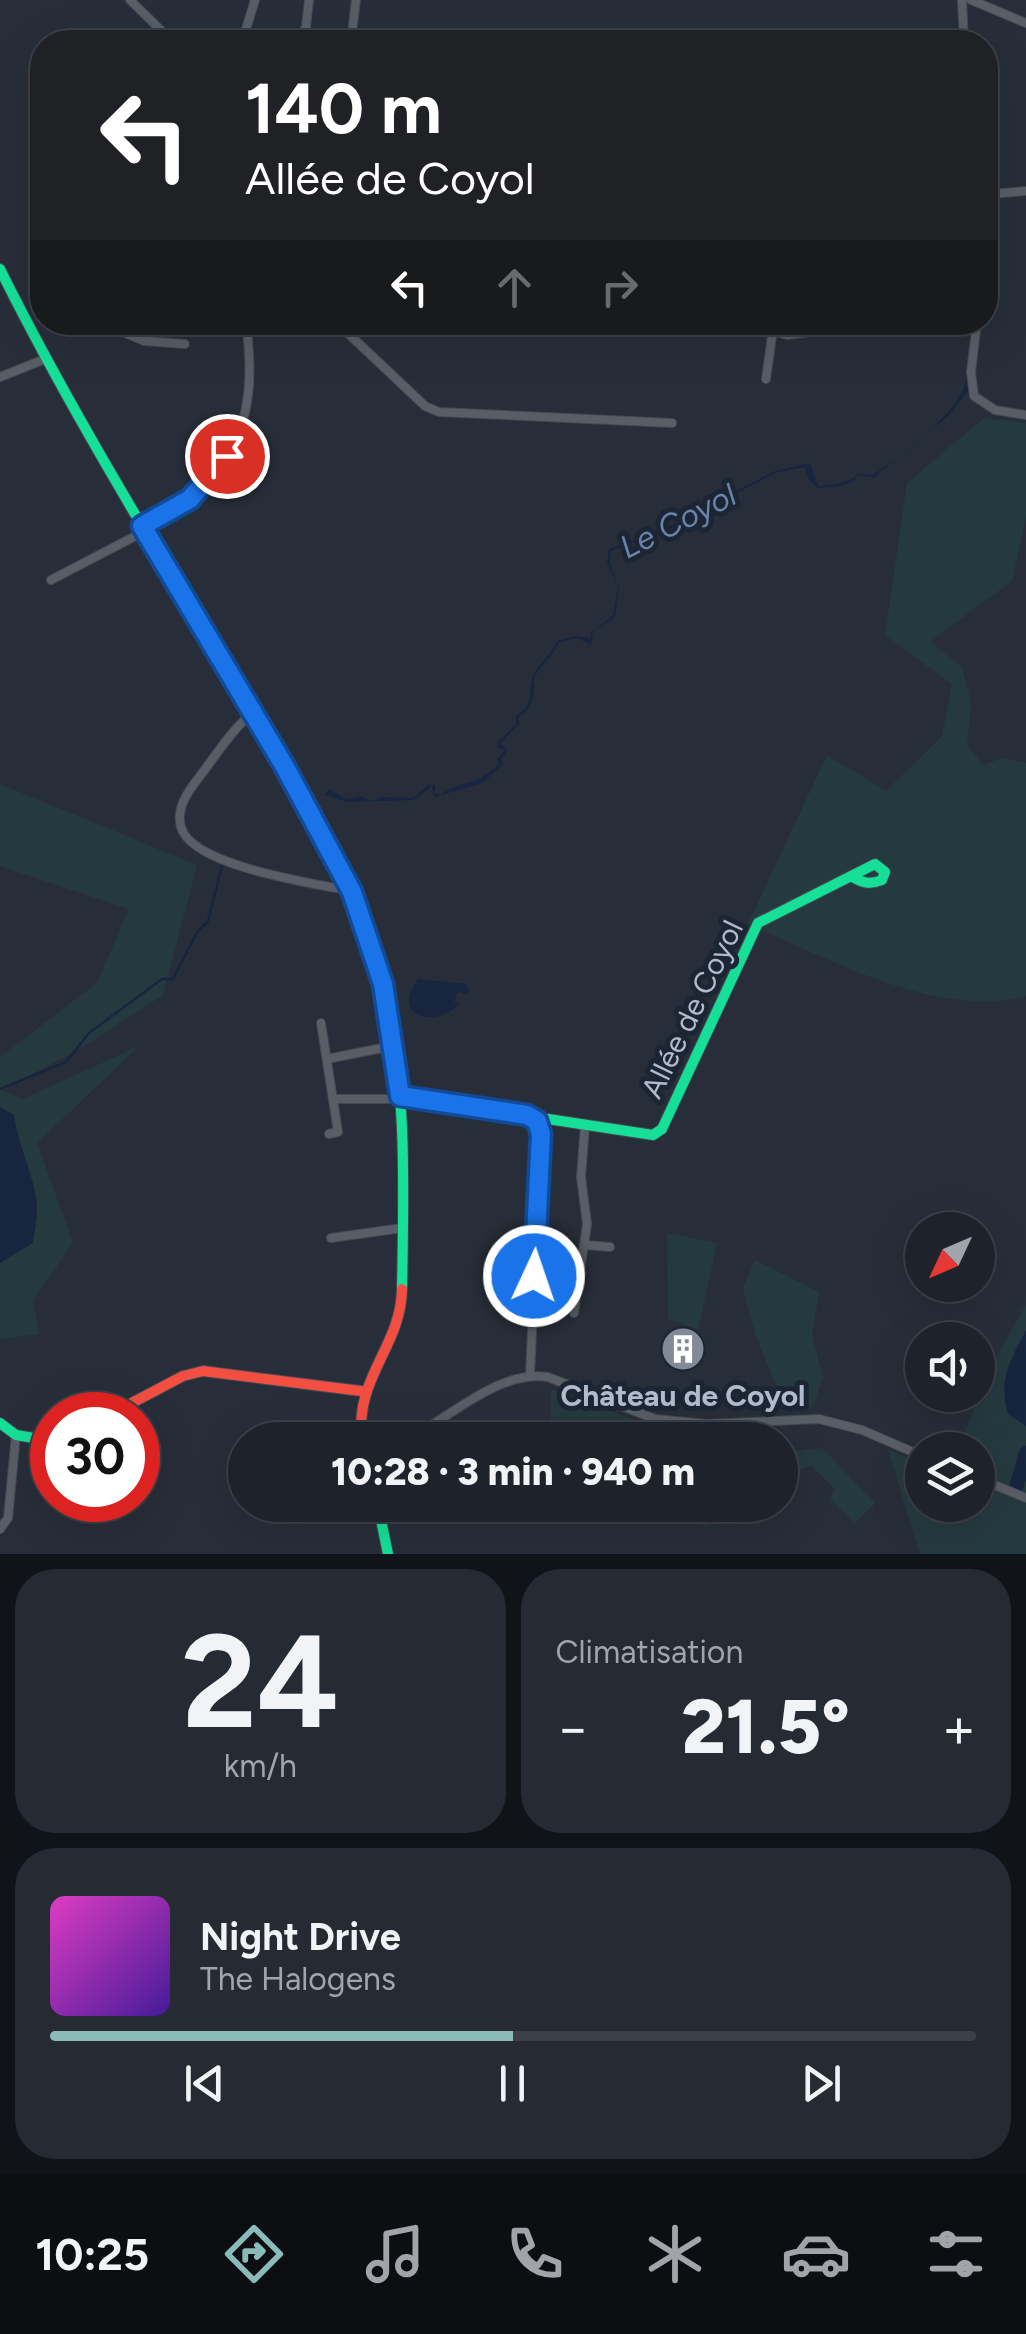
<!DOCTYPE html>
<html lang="fr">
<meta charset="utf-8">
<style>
:root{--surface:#1e222b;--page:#262a33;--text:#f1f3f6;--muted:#a1a4a9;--line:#3c3f47;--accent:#8bbbb9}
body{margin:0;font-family:Figtree,sans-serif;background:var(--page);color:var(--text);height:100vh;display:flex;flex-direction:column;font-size:38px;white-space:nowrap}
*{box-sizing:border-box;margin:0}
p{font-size:32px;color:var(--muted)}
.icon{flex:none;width:55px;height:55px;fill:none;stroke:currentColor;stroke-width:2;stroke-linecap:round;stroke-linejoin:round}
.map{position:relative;height:1554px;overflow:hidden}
.details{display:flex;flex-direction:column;gap:15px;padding:15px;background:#101318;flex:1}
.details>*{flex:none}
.guide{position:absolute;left:30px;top:30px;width:968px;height:305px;border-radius:40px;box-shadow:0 10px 40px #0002,0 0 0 2px var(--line);background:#202124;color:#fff;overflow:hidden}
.needle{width:65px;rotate:226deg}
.tools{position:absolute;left:905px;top:1212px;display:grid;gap:20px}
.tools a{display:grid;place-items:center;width:90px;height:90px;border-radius:50%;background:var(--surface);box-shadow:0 10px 40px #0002,0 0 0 2px var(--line);font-size:50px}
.speed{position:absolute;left:30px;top:1392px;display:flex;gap:20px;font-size:50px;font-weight:700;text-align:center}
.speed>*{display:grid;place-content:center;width:130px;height:130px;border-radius:50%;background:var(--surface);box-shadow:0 10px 40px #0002,0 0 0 2px var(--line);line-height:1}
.speed .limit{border:15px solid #d22;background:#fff;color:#111}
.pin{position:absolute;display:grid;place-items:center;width:85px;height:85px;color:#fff;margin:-42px;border:5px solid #fff;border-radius:50%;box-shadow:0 2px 10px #0007}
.me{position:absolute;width:110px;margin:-55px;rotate:3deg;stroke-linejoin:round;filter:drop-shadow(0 0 8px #0008)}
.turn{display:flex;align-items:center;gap:35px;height:210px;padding:0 50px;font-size:45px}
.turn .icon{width:130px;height:130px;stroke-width:2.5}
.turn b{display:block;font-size:70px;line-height:85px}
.lanes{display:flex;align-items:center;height:95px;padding:0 50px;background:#0003;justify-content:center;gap:50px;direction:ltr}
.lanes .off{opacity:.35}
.big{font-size:75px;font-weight:800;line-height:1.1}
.details .card{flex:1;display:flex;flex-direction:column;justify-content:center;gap:15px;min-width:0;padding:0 35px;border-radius:40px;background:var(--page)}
.details .dial{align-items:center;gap:0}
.dial b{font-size:130px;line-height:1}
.song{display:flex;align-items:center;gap:30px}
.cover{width:120px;height:120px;border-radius:15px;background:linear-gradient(135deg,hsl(310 70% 55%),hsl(260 70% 35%))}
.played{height:10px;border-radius:5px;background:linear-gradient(90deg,var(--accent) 50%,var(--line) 50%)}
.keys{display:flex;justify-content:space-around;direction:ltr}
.heat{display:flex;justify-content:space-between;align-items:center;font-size:55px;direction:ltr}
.details .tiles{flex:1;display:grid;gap:15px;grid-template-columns:1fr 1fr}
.card:last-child{grid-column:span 2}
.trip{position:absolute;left:228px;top:1422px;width:570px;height:100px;border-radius:50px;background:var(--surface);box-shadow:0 10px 40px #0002,0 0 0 2px var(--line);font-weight:800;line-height:100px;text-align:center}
.menu{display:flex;height:160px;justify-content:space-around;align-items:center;background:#0c0e11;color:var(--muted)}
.menu .icon{width:70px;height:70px}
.menu .selected{color:var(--accent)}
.menu b{font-size:45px;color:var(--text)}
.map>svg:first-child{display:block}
</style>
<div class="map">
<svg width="1026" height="1554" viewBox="0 0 1026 1554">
<rect width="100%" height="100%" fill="#282e39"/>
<g fill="#253a3f">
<path d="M984 418 1026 423V518L1012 581 930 642 962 667 971 702 967 746 983 765 1002 758 1026 763V996C940 1020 827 958 748 924L827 755 886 791 942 736 952 684 885 635 907 483Z"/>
<path d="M0 784 197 865 163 995 91 1042 2 1091 23 1099 139 1046 37 1143 73 1243 33 1300 39 1334 0 1339V1057L97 983 129 909 0 866Z"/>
<path d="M667 1233 717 1243 698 1330 668 1319Z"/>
<path d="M755 1260 819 1292 812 1335 823 1377 813 1407 786 1408 756 1337 743 1288Z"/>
<path d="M1026 1305V1554H920L888 1450 922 1464V1505H978V1450H957L1002 1346Z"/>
<path d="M551 1389 650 1426 647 1440 551 1438Z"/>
<path d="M822 1448 875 1503 855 1523 830 1499 835 1489 812 1466 780 1475V1452Z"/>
<path d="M656 1505H719L722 1506 707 1527 654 1510Z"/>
</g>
<g fill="#17253e">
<path d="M967 378 968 391 948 416 874 477 858 476C846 489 834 486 818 488L809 480 805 467 775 473 671 528 611 551 610 564 619 589 615 617 593 631 591 645 577 638 558 643C552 659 539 665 533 681 538 693 529 712 519 717V724L500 744 508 750 501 759 503 764 483 783 435 797 432 786 414 800 347 802 324 795 329 789 346 799 361 796 370 801 382 797 413 798 428 785H435V794L441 795C460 779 477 788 499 763L497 759 505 750 497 747 498 743 516 724 517 715C536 704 527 688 534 674 540 661 552 656 557 641L576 636 591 638V632L613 616 618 587 607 562 609 549 669 526 775 471 810 463 818 486C836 484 844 485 859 474L873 475C903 455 959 413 967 378Z"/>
<path d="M418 979 466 984 469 990 466 994 458 992 454 1001 460 1004C432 1030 391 1016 418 979Z"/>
<path d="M0 1107 14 1115C18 1146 33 1172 37 1203 38 1217 34 1231 33 1243L0 1263Z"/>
<path d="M1026 1330V1426L1008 1414C998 1380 1010 1361 1026 1330Z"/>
</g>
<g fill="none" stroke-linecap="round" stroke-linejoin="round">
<path stroke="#17253e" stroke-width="2.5" d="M0 1089 66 1062 89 1033 162 979H173L197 932 208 921 222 866"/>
<path stroke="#17253e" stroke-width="14" d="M1016 1488 1026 1453"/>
<defs>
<g id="street">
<path d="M130 0 173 42"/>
<path d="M962 0 964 42"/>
<path d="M971 0 1026 23"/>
<path d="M242 42 255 0"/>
<path d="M297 42 306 27 309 0"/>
<path d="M351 42 356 0"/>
<path d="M985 150 990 178 985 254"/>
<path d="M989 194 1026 191"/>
<path d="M99 322 144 341 185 344"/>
<path d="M336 322 425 406 439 412 672 423"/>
<path d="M977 322 971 372 974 396 995 410 1026 415"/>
<path d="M0 377 45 359"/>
<path d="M766 379 772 336 776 332 787 335 873 324 942 332 955 322"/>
<path d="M142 526C233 476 260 427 246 322"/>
<path d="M51 580 145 531"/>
<path d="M254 712C234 727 218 752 203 772 191 788 175 806 181 827 191 866 316 884 352 891"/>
<path d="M321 1023 338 1132 329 1134"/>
<path d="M327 1059 392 1046"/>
<path d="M333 1099H400"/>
<path d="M331 1238 402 1228"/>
<path d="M586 1245 610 1247"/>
<path d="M574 1313 587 1224 581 1177 585 1125"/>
<path d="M530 1375 541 1134 537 1121"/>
<path d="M404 1440C450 1420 495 1370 548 1377L655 1419 707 1424 819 1419 862 1430 922 1456"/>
<path d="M978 1478 1026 1498"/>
<path d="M0 1529 8 1518 16 1435"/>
</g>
<g id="fast">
<path d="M0 269C73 416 160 555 243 696 296 786 358 877 383 980 407 1080 404 1187 402 1289"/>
<path d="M400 1096 527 1115 537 1121 548 1119 653 1135 662 1129 758 923 875 864 885 872 882 880C870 885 862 883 851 876"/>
<path d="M0 1423 16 1435 52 1441"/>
<path d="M378 1505 388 1554"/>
</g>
<g id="jam">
<path d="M109 1415 183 1376 203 1371 361 1391"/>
<path d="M362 1440C354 1378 401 1347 402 1289"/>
</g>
</defs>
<use href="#street" stroke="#434952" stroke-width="10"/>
<use href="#fast" stroke="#434952" stroke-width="12"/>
<use href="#jam" stroke="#434952" stroke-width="12"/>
<use href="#street" stroke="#595e66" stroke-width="8"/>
<use href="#fast" stroke="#16e098" stroke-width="10"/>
<use href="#jam" stroke="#f24e42" stroke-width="10"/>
</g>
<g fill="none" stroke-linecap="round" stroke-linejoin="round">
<defs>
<path id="route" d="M227 456 190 499 142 526 285 767 352 892 383 984 400 1096 527 1115 537 1121 541 1134 534 1276"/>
</defs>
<use href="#route" stroke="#114b97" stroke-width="25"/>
<use href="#route" stroke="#1a73e8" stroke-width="18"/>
</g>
<defs>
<symbol id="building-disc" viewBox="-11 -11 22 22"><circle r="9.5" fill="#828a97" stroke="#1c2534"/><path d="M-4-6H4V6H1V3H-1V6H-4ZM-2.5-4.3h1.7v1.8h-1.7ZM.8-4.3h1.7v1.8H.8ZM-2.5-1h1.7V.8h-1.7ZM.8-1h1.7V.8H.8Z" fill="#fff"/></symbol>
</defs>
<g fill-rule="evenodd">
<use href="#building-disc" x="658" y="1324" width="50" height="50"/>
</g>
<g text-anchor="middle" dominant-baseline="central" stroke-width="10" stroke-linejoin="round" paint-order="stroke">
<g font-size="30" fill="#b2bbca" stroke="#1c2534">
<text transform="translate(692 1009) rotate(-64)">Allée de Coyol</text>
</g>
<g font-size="30" font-weight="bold" fill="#b2bbca" stroke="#1c2534">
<text x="683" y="1395">Château de Coyol</text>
</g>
<g font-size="32" font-style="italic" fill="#6983ab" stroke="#1c2534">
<text transform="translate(678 521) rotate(-27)">Le Coyol</text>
</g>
</g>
</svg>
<div class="tools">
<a><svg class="needle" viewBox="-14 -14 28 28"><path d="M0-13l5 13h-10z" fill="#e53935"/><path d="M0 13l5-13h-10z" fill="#a1a4a9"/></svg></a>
<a><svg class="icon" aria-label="sound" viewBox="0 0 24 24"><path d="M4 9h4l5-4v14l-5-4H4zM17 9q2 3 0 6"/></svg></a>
<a><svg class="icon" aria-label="layers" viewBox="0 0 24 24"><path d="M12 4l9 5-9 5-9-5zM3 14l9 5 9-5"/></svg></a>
</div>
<div class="speed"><div class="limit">30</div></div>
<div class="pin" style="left:227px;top:456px;background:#d93025"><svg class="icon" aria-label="arrive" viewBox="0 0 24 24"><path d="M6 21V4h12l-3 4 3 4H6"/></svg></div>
<svg class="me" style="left:534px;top:1276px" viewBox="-20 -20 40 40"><circle r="17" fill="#1a73e8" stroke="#fff" stroke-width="3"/><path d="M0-11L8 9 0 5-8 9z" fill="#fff"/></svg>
<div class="trip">10:28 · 3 min · 940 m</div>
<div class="guide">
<div class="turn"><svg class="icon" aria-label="left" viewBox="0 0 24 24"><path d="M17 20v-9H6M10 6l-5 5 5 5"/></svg><div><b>140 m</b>Allée de Coyol</div></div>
<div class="lanes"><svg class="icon" aria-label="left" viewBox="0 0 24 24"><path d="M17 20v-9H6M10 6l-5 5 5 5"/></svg><svg class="icon off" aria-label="ahead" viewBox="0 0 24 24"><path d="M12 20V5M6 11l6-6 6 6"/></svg><svg class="icon off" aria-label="right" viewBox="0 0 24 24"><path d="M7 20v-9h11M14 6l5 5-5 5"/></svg></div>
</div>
</div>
<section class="details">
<div class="tiles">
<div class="card dial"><b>24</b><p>km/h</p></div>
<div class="card"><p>Climatisation</p>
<div class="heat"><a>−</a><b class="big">21.5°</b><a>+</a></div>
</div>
<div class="card">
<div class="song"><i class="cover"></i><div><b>Night Drive</b><p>The Halogens</p></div></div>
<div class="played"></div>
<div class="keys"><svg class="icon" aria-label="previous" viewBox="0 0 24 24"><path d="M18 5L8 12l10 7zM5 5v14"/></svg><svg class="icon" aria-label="pause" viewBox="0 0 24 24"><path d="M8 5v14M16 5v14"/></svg><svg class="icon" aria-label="next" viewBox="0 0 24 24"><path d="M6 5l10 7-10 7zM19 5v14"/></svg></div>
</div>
</div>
</section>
<nav class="menu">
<b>10:25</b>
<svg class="icon selected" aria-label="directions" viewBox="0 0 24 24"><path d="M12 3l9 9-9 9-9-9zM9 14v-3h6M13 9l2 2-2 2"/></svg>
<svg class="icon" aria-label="music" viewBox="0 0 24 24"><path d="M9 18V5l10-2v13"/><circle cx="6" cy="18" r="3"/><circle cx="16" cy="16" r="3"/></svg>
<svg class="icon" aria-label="phone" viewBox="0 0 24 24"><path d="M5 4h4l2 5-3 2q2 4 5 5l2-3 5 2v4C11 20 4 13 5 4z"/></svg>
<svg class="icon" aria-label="climate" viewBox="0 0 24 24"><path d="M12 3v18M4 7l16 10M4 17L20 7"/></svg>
<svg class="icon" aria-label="car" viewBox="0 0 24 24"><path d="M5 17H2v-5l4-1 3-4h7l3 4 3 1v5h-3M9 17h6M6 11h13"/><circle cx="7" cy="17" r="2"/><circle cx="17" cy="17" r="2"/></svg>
<svg class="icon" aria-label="filters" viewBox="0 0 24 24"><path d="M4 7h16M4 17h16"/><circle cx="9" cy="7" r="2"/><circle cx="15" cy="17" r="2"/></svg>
</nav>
